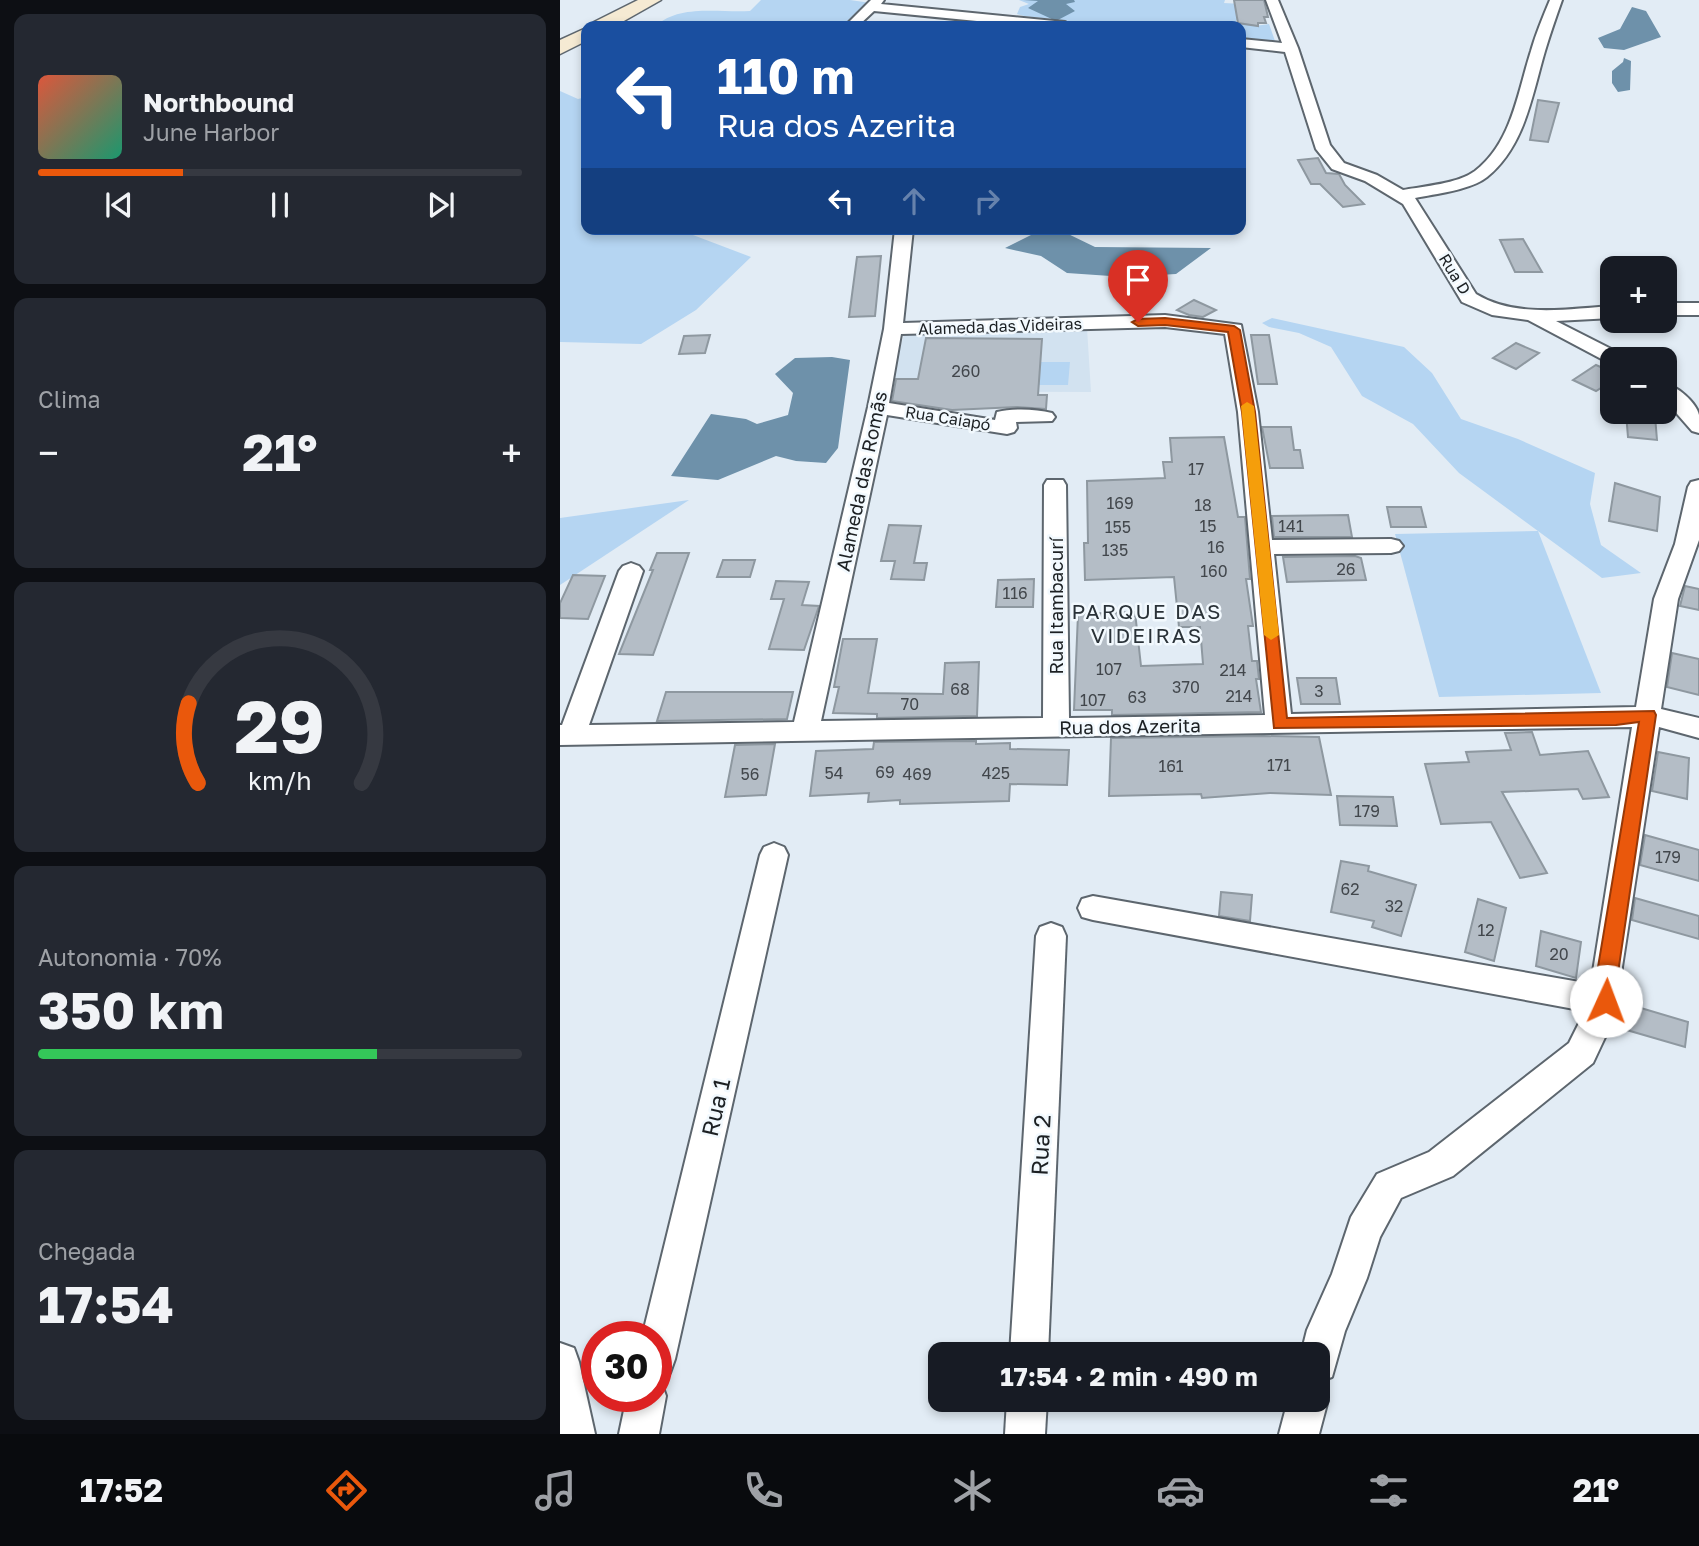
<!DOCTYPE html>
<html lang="pt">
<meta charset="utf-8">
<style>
:root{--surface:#171b24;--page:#242831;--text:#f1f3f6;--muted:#9ea1a6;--line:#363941;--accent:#ea580c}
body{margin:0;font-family:"Golos Text",sans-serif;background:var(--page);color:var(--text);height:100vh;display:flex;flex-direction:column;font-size:26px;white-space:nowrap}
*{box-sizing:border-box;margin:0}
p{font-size:23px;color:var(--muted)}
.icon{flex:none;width:38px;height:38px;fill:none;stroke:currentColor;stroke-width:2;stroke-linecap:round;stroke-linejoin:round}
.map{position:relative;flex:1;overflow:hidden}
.sheet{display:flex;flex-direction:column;gap:14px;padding:14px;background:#0d0f14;width:560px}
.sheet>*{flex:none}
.top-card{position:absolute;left:21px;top:21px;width:665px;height:214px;border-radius:14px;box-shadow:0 4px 10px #0003;background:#1a4fa0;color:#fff;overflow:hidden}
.buttons{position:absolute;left:1040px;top:256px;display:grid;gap:14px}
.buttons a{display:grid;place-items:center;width:77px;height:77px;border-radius:14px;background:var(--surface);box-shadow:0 4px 10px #0003;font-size:35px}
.speed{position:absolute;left:21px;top:1321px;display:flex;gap:14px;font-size:35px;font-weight:700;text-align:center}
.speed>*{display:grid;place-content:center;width:91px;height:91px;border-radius:50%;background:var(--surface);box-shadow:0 4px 10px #0003;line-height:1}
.speed .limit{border:10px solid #d22;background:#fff;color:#111}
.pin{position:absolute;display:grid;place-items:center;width:60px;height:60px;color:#fff;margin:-72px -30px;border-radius:50% 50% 50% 0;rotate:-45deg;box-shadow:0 0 7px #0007}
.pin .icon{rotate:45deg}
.me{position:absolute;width:77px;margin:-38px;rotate:2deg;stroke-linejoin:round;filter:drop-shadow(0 0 5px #0008)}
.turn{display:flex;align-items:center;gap:24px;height:147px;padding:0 21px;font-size:32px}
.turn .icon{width:91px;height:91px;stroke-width:2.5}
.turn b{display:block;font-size:49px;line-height:60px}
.lanes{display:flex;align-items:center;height:66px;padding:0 21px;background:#0003;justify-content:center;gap:35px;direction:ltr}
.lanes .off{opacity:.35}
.big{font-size:52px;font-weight:700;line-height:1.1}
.sheet .tile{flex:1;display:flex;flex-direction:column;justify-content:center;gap:10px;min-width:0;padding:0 24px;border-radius:14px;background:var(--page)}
.sheet .dial{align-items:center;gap:0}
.dial svg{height:182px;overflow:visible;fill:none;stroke:var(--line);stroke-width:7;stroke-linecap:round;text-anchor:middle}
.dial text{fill:var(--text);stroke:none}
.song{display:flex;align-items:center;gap:21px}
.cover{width:84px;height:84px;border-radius:10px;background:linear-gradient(135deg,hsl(10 70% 55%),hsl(160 70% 35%))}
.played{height:7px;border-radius:4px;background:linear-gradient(90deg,var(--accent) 30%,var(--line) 30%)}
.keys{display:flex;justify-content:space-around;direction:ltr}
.heat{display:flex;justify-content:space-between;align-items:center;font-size:38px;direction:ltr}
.charge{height:10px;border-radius:5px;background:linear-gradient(90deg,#34c759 70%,var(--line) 0)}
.trip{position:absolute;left:368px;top:1342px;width:402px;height:70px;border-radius:14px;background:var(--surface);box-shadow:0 4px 10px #0003;font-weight:700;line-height:70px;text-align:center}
.menu{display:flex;height:112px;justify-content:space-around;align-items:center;background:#090b0e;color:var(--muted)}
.menu .icon{width:49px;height:49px}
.menu .active{color:var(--accent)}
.menu b{font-size:32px;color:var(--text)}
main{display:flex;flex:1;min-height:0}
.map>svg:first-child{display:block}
</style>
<main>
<section class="sheet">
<div class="tile">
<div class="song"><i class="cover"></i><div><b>Northbound</b><p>June Harbor</p></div></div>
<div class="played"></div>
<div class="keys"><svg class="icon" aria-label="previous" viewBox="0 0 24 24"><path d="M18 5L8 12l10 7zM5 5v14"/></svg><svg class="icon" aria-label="pause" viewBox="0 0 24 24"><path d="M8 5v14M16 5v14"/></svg><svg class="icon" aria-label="next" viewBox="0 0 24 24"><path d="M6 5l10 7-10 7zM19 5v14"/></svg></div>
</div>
<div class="tile"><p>Clima</p>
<div class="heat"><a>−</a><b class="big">21°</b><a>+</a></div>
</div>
<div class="tile dial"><svg viewBox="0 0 100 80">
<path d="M14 69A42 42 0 1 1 86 69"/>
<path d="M14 69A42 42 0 0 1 10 34" stroke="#ea580c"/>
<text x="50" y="56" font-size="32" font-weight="700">29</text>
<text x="50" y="72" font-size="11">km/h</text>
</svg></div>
<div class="tile"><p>Autonomia · 70%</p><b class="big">350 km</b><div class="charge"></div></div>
<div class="tile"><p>Chegada</p><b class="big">17:54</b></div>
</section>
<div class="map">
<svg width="1139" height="1434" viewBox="0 0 1139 1434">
<rect width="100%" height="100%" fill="#e2ecf5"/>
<path fill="#d2e2f0" d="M527 328 531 392 326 391 345 332Z"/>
<g fill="#b5d5f2">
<path d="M201 0H290L311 3 286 26H96C119 4 160 13 190 11Z"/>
<path d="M459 0H665L664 3 682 4 688 20H676V23L695 26 709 24 715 41 681 38V26H552L464 16 457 14 460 7 469 4Z"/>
<path d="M0 91 18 99 26 97V229H167L133 235 191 257 136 310 81 344 0 342Z"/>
<path d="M712 318 844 347 872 373 901 419 958 439 1035 473 1030 504 1041 545 1081 573 1042 578 899 473 853 424 802 396 771 347 739 333 709 327 702 323Z"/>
<path d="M445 362H510L508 385H442Z"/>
<path d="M129 500 0 585V518Z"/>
<path d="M978 531 1041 693 879 697 835 534Z"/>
</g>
<g fill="#6e91aa">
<path d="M463 0H514L515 2 506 4 515 11 496 21 468 8 478 1Z"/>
<path d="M1072 7 1086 11 1101 37 1064 50 1044 48 1038 38 1060 29Z"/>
<path d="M1064 58 1071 61 1070 90 1058 92 1052 83V71L1063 62Z"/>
<path d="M479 231H502L535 247 651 248 616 274 565 277 507 273 481 256 445 248Z"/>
<path d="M272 357 290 360 278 448 266 463 236 461 216 456 158 480 111 476 151 414 186 419 197 424 228 415 233 393 215 374 235 358Z"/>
</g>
<g fill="#b4bdc6" stroke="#8e98a0" stroke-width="2">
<path d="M674 0H704L708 17H704L706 23H698V26L678 23Z"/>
<path d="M978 100 999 103 988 142 970 140Z"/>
<path d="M758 158 766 173 779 174 785 185 804 204 783 207 760 184H751L738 160Z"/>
<path d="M963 239 982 272H955L940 240Z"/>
<path d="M321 256 315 316 289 317 297 257Z"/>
<path d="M634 300 656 310 643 317 629 315 617 310Z"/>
<path d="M150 335 145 353 119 354 124 336Z"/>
<path d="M691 335H709L717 384H698Z"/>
<path d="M366 338 482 339 478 395H487L486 409 457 407 392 410 332 401 336 379H358Z"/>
<path d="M956 343 979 353 956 369 933 358Z"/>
<path d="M1036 365 1052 372V381L1036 391 1013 380Z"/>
<path d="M1066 413 1095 416 1097 440 1068 437Z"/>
<path d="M702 427H731L734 450H740L743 468H710Z"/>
<path d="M664 437 678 517H685L690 579H686L693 626H688L692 661H697L699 679H696L701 712 552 715V710H514L518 614 575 612 581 666 643 664 640 627H619L614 577 525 580 524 543H528L527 481 605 478 603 462H612L610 438Z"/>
<path d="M1055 483 1100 497 1097 531 1049 521Z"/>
<path d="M827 507H861L866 527H831Z"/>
<path d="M788 515 792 537H714L712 516Z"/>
<path d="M329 525 361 526 354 563H367L364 580 331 579 335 561H321Z"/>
<path d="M97 553H129L97 644 93 655 59 654 93 570H90Z"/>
<path d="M795 556 801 558 806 580 727 582 723 557Z"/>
<path d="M163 560H195L190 577H157Z"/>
<path d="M13 575 45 576 28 619 0 618V603Z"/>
<path d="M474 579 473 607H436L438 580Z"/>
<path d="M216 581 249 582 242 605 259 606 244 650 209 649 224 599H211Z"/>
<path d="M1125 586 1139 589V610L1120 606Z"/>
<path d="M283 639H317L308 693 383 694 385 663 419 662 417 716 317 718V714L273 713 279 687H274Z"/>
<path d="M1112 653 1139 659V695L1107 687Z"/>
<path d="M737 678H776L780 704H741Z"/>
<path d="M106 692H233L227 719 97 721Z"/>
<path d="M972 732 980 755 1028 751 1049 797 1023 799 1018 789 942 792 987 873 960 878 931 822 881 824 865 764 909 762 906 752 951 750 945 733Z"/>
<path d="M704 736 759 737 771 795 710 793 642 798 641 794 549 796 551 738Z"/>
<path d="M416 741V744L450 743V749L509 750 507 785 450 784 449 801 340 804V800L308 802 309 793 250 796 256 751 313 749 314 742Z"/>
<path d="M215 744 206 795 165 797 175 745Z"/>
<path d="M1098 752 1129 758 1127 799 1092 791Z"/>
<path d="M777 796 833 797 837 826 780 825Z"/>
<path d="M1085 835 1139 850V881L1080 865Z"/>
<path d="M781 861 809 866 808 871 856 885 841 936 812 927 814 921 771 912Z"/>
<path d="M661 892 692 895 690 921 659 916Z"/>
<path d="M1075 898 1139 916V939L1072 920Z"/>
<path d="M918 899 946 908 934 961 905 952Z"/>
<path d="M981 931 1021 942 1016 978 976 966Z"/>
<path d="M1064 1003 1128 1022 1125 1047 1053 1026Z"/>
</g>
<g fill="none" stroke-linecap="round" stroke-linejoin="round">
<defs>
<g id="street">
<path d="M311 0H324L321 4 505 22 512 26H467L314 11 298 26H285Z"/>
<path d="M706 0H718L738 48 770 145 784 163 817 175 843 190C865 186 897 184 915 171 952 143 958 91 971 51 976 33 983 17 990 0H1002C996 17 990 34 985 51 972 95 965 146 927 177 911 190 875 194 855 198L916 294C955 318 1008 309 1052 306V318L996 321 1063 355 1066 359H1052V364L1049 363 968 320 932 315 902 302 843 204 805 181 772 169 756 149 725 52 681 47V39L722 43Z"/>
<path d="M335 229H353L343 323 605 315 681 325 698 412 712 540 831 539 839 541 843 546 839 551 831 553 714 554 731 714 1076 707 1094 599 1115 544 1128 487 1131 482 1139 480V540L1118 599 1101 709 1139 718V738L1099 727 1062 967V1001L1033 1063 893 1176 841 1198 820 1237 807 1278 785 1331 772 1377 758 1382V1354H741L747 1330 772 1274 791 1217 817 1174 869 1152 1009 1043 1025 1011 533 920 522 917 518 908 522 899 533 896 1031 984 1072 727 0 745V725H2L59 571 63 566 71 563 79 566 83 571 29 725 234 722 308 407 324 329ZM605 327 665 334 678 412 705 715 509 718 506 485 503 480H487L484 485 483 718 261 721 327 415 447 434 454 432 457 428 456 422 492 421 495 417 492 413C476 409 453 408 437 412L435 420 329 403 341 334Z"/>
<rect x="1104" y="303" width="35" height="12"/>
<path d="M1104 383C1117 386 1136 402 1139 415 1139 420 1139 428 1139 433L1132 431 1104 399Z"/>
<path d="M214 843 224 847 228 855 115 1359 110 1373 96 1378V1337H82L200 855 204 847Z"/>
<path d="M491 923 502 927 506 936 488 1354H450L476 936 480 927Z"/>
<path d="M0 1343 14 1348 19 1362 35 1434H0Z"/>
<path d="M96 1380 101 1382 106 1396 99 1434H59L67 1396H96Z"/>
<path d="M758 1385 762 1386 768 1400 759 1434H719L728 1400H758Z"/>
<path d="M447 1400H487L485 1434H445Z"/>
</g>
<g id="secondary">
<path d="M78 0H101L55 26H32L34 22Z"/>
<path d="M26 28V41L0 54V40Z"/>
</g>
</defs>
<use href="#street" stroke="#5d666e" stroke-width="4"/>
<use href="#secondary" stroke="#5d666e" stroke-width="3"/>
<use href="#street" fill="#fff" fill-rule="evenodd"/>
<use href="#secondary" fill="#f5ead3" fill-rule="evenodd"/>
</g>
<path fill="#ea580c" stroke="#983908" stroke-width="2" d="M605 318 674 326 680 330 695 412 727 718 1094 711 1096 715 1053 1007 1046 1009 1039 1007 1036 1001 1038 967 1079 722 1056 725 714 728 682 412 668 332 605 325 578 326 572 322 578 319Z"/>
<path fill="#f59e0b" d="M687 402 694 406 719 635 711 640 704 635 681 406Z"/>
<g text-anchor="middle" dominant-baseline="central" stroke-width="5" stroke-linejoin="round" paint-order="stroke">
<g font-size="16" fill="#1c2023" stroke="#f2f9fe">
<text transform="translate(895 274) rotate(58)">Rua D</text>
<text transform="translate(440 326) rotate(-2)">Alameda das Videiras</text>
<text transform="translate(388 418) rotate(9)">Rua Caiapó</text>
</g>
<g font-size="16" fill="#42474c">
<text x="406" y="371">260</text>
<text x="636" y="469">17</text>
<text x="560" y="503">169</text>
<text x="643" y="505">18</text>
<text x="648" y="526">15</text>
<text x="731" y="526">141</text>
<text x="558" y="527">155</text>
<text x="656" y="547">16</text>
<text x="555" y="550">135</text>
<text x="786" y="569">26</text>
<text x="654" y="571">160</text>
<text x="455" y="593">116</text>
<text x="549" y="669">107</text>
<text x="673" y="670">214</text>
<text x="626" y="687">370</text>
<text x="400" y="689">68</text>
<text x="759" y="691">3</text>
<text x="679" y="696">214</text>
<text x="577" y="697">63</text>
<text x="533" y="700">107</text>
<text x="350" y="704">70</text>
<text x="719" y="765">171</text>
<text x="611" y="766">161</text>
<text x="325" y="772">69</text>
<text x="274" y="773">54</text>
<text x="436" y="773">425</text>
<text x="190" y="774">56</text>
<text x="357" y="774">469</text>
<text x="807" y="811">179</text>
<text x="1108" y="857">179</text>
<text x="790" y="889">62</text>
<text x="834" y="906">32</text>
<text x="926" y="930">12</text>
<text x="999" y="954">20</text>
</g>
<g font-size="19" fill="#1c2023" stroke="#f2f9fe">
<text transform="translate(301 481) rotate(-78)">Alameda das Romãs</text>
<text transform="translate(495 606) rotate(-90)">Rua Itambacurí</text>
<text transform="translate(570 726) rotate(-1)">Rua dos Azerita</text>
</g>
<g font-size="21" letter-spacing="2" fill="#2a3238" stroke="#f2f9fe">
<text x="587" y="611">PARQUE DAS<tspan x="587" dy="24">VIDEIRAS</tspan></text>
</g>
<g font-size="23" fill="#1c2023" stroke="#f2f9fe">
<text transform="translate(155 1107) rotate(-77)">Rua 1</text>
<text transform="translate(480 1145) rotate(-87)">Rua 2</text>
</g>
</g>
</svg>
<div class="buttons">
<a>+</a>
<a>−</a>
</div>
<div class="speed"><div class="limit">30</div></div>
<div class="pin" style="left:578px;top:322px;background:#d93025"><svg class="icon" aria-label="arrive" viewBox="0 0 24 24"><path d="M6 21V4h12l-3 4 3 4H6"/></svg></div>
<svg class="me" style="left:1046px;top:1001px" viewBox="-20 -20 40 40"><circle r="19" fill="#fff"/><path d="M0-13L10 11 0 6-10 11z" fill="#ea580c"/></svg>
<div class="trip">17:54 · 2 min · 490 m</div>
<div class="top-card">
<div class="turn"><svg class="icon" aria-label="left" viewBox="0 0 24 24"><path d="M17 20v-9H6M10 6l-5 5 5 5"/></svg><div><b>110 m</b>Rua dos Azerita</div></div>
<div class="lanes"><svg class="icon" aria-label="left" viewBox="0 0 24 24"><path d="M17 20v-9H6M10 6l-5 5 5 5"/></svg><svg class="icon off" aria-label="ahead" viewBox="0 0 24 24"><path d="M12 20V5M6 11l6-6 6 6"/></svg><svg class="icon off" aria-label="right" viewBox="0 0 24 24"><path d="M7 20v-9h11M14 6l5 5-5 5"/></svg></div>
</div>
</div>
</main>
<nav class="menu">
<b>17:52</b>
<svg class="icon active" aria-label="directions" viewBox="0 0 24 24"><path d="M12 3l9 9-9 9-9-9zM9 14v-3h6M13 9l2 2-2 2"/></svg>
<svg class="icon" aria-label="music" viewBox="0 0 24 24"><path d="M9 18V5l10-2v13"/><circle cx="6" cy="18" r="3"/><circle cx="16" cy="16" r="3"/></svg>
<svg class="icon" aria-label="phone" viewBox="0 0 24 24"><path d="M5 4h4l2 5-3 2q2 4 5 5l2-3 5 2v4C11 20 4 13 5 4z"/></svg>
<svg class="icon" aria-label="climate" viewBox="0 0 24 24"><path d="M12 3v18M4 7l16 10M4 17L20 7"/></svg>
<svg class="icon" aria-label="car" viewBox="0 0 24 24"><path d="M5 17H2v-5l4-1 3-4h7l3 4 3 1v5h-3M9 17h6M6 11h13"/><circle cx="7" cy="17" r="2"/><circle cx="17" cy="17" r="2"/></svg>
<svg class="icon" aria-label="filters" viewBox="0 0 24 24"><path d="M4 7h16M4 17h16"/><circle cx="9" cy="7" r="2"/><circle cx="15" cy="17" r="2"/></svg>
<b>21°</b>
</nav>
